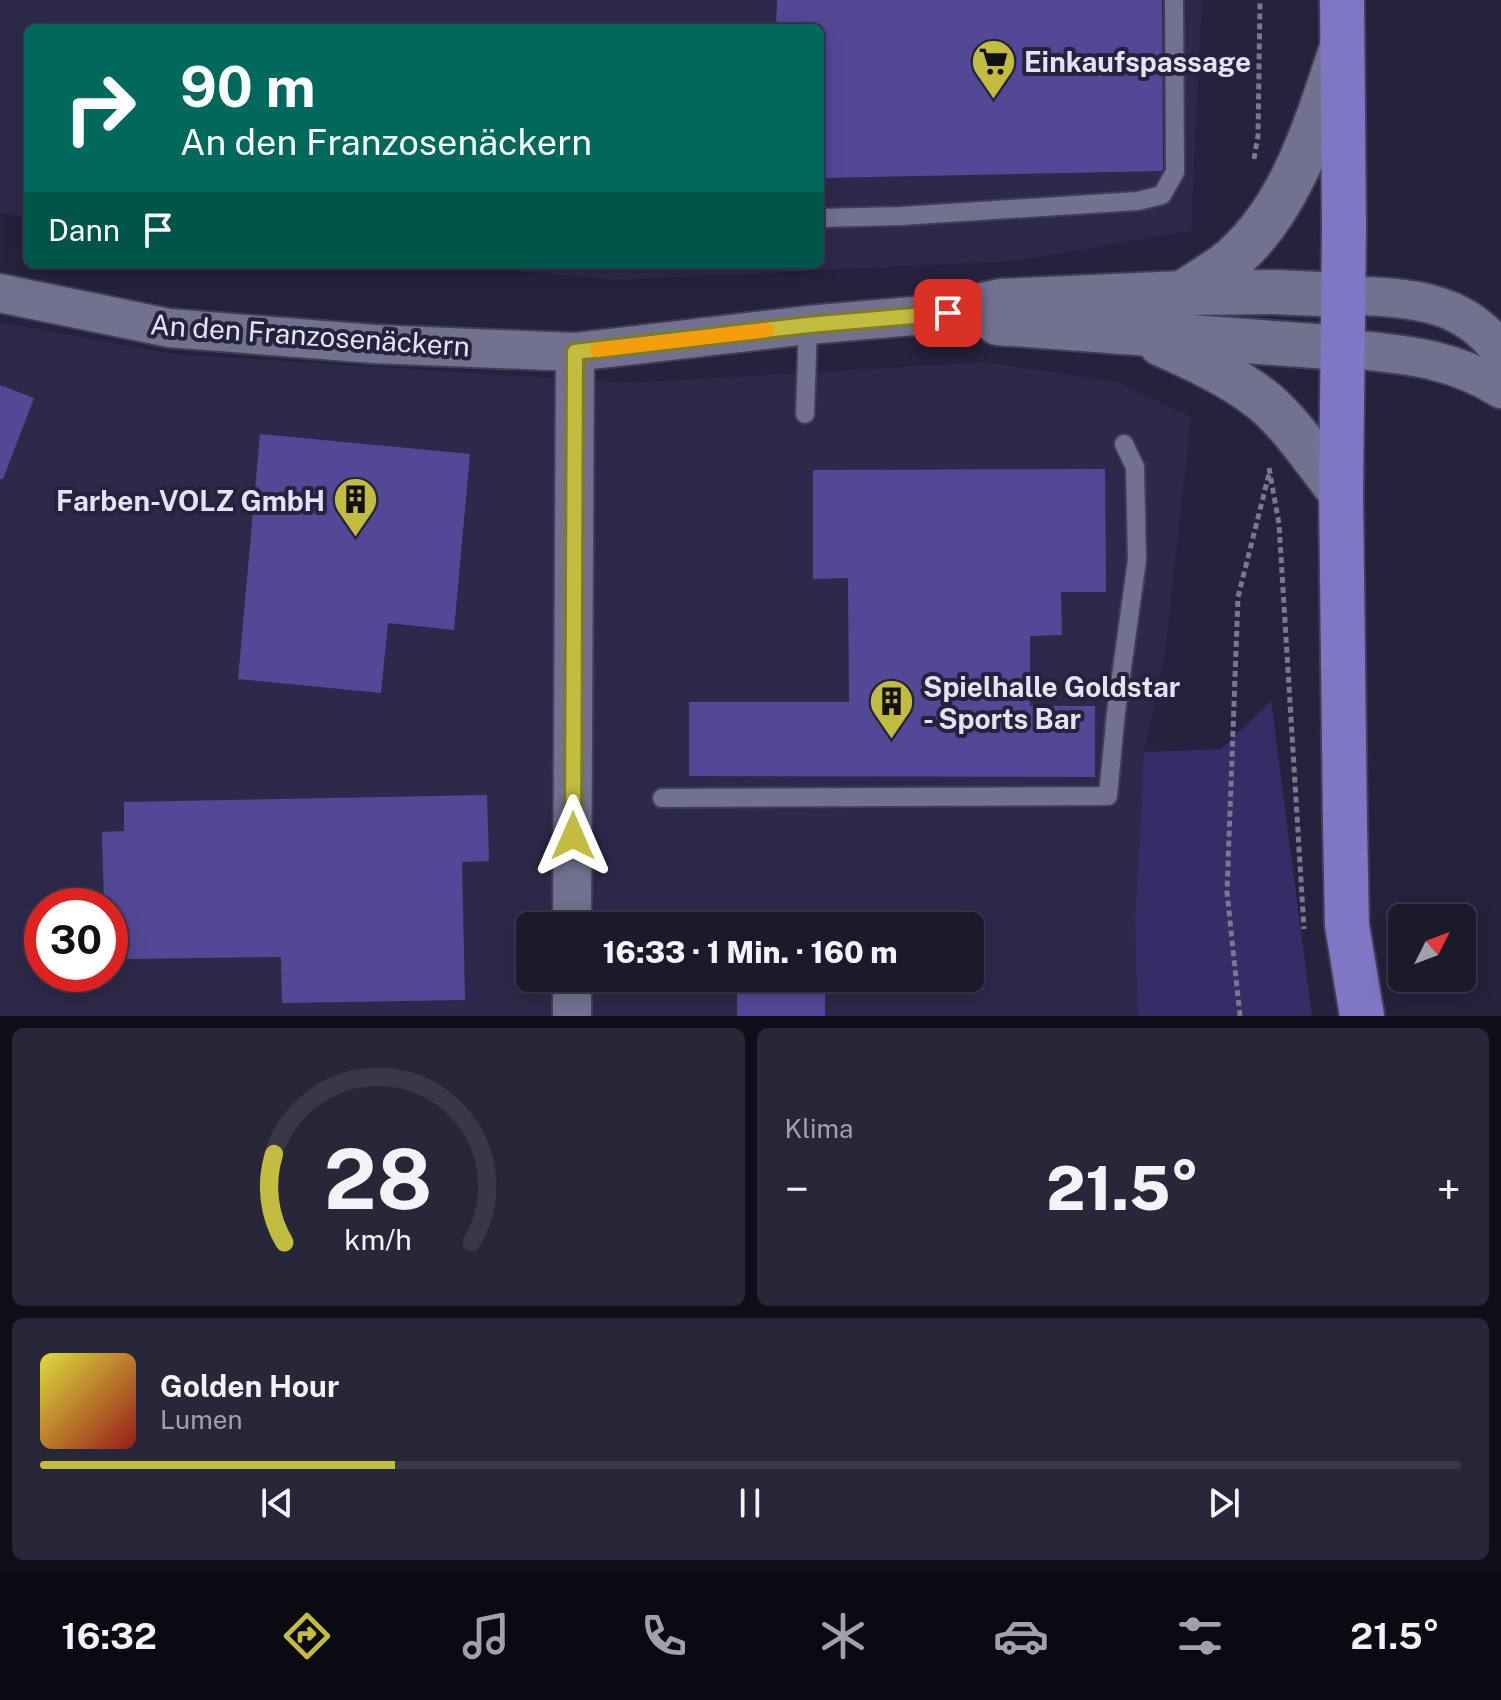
<!DOCTYPE html>
<html lang="de">
<meta charset="utf-8">
<style>
:root{--surface:#1b1a2d;--page:#282739;--text:#f1f3f6;--muted:#a0a1aa;--line:#393849;--accent:#c2bd3f}
body{margin:0;font-family:"Public Sans",sans-serif;background:var(--page);color:var(--text);height:100vh;display:flex;flex-direction:column;font-size:30px;white-space:nowrap}
*{box-sizing:border-box;margin:0}
p{font-size:26px;color:var(--muted)}
.icon{flex:none;width:44px;height:44px;fill:none;stroke:currentColor;stroke-width:2;stroke-linecap:round;stroke-linejoin:round}
.map{position:relative;height:1016px;overflow:hidden}
.panel{display:flex;flex-direction:column;gap:12px;padding:12px;background:#0f0e19;flex:1}
.panel>*{flex:none}
.guide{position:absolute;left:24px;top:24px;width:800px;height:244px;border-radius:12px;box-shadow:0 4px 20px #0003,0 0 0 2px var(--line);background:#00695c;color:#fff;overflow:hidden}
.needle{width:52px;rotate:48deg}
.buttons{position:absolute;left:1388px;top:904px;display:grid;gap:16px}
.buttons a{display:grid;place-items:center;width:88px;height:88px;border-radius:12px;background:var(--surface);box-shadow:0 4px 20px #0003,0 0 0 2px var(--line);font-size:40px}
.speed{position:absolute;left:24px;top:888px;display:flex;gap:16px;font-size:40px;font-weight:700;text-align:center}
.speed>*{display:grid;place-content:center;width:104px;height:104px;border-radius:50%;background:var(--surface);box-shadow:0 4px 20px #0003,0 0 0 2px var(--line);line-height:1}
.speed .limit{border:12px solid #d22;background:#fff;color:#111}
.pin{position:absolute;display:grid;place-items:center;width:68px;height:68px;color:#fff;margin:-34px;border-radius:16px;box-shadow:0 4px 12px #0006}
.me{position:absolute;width:88px;margin:-44px;rotate:0deg;stroke-linejoin:round;filter:drop-shadow(0 0 6px #0008)}
.turn{display:flex;align-items:center;gap:28px;height:168px;padding:0 24px;font-size:36px}
.turn .icon{width:104px;height:104px;stroke-width:2.5}
.turn b{display:block;font-size:56px;line-height:68px}
.then{display:flex;align-items:center;height:76px;padding:0 24px;background:#0003;gap:16px;font-size:30px}
.big{font-size:60px;font-weight:800;line-height:1.1}
.panel .tile{flex:1;display:flex;flex-direction:column;justify-content:center;gap:12px;min-width:0;padding:0 28px;border-radius:12px;background:var(--page)}
.panel .dial{align-items:center;gap:0}
.dial svg{height:208px;overflow:visible;fill:none;stroke:var(--line);stroke-width:7;stroke-linecap:round;text-anchor:middle}
.dial text{fill:var(--text);stroke:none}
.song{display:flex;align-items:center;gap:24px}
.cover{width:96px;height:96px;border-radius:12px;background:linear-gradient(135deg,hsl(60 70% 55%),hsl(0 70% 35%))}
.played{height:8px;border-radius:4px;background:linear-gradient(90deg,var(--accent) 25%,var(--line) 25%)}
.keys{display:flex;justify-content:space-around;direction:ltr}
.heat{display:flex;justify-content:space-between;align-items:center;font-size:44px;direction:ltr}
.panel .tiles{flex:1;display:grid;gap:12px;grid-template-columns:1fr 1fr}
.tile:last-child{grid-column:span 2}
.trip{position:absolute;left:516px;top:912px;width:468px;height:80px;border-radius:12px;background:var(--surface);box-shadow:0 4px 20px #0003,0 0 0 2px var(--line);font-weight:800;line-height:80px;text-align:center}
.tab-bar{display:flex;height:128px;justify-content:space-around;align-items:center;background:#0b0a12;color:var(--muted)}
.tab-bar .icon{width:56px;height:56px}
.tab-bar .current{color:var(--accent)}
.tab-bar b{font-size:36px;color:var(--text)}
.map>svg:first-child{display:block}
</style>
<div class="map">
<svg width="1501" height="1016" viewBox="0 0 1501 1016">
<rect width="100%" height="100%" fill="#24223c"/>
<g fill="#2d294a" fill-rule="evenodd">
<path d="M0 0H1202L1191 231 1015 261 614 280 451 264H820V28H28V217L0 213Z"/>
<path d="M0 322 173 354 628 383 986 362 1117 382 1191 417 1165 654 1144 752 1136 943 1138 1016H0ZM42 906H110V974H42ZM530 926H970V978H530Z"/>
</g>
<path fill="#362d66" d="M1271 701 1312 1016H1138L1135 929 1144 752 1221 749Z"/>
<g fill="#534896">
<path d="M777 0H1162L1163 169 1162 171 820 178V28H776Z"/>
<path d="M0 385 34 398 3 479H0Z"/>
<path d="M260 434 470 454 454 630 388 623 381 693 238 679Z"/>
<path d="M1105 469 1106 592H1061L1062 635 1030 636V706H1095V777L689 776V702H849L848 578 813 579V470Z"/>
<path d="M487 795 489 861 462 862 465 1000 282 1003 281 957 127 959V929H110V906H104L102 832 124 831V802Z"/>
<path d="M899 919V926H690V922Z"/>
<path d="M691 978H900V993H825V1016H737V992L691 993Z"/>
</g>
<g fill="none" stroke-linecap="round" stroke-linejoin="round">
<defs>
<g id="lane">
<path d="M820 218 901 216 1138 201 1162 195 1175 172 1174 0"/>
<path d="M805 414 808 325"/>
<path d="M662 798 1108 796 1116 712 1137 560 1135 467 1124 444"/>
</g>
<g id="street">
<path d="M0 293 169 328 374 344 575 352 808 325 948 313"/>
<path d="M1343 295C1403 298 1464 297 1501 353"/>
<path d="M1342 348C1402 355 1449 356 1501 389"/>
<path d="M572 926 575 352"/>
<path d="M572 1016V978"/>
</g>
<g id="secondary">
<path d="M1183 293C1196 284 1211 275 1224 266 1289 216 1315 128 1340 53"/>
<path d="M948 313 1001 301 1183 293 1273 292 1343 295"/>
<path d="M998 323 1342 348"/>
<path d="M1161 344C1197 360 1234 377 1265 402 1294 427 1317 463 1341 493"/>
</g>
<path id="primary" d="M1342 0 1344 227 1341 493 1345 824 1347 925 1362 1016"/>
</defs>
<use href="#lane" stroke="#413e55" stroke-width="22"/>
<use href="#street" stroke="#413e55" stroke-width="42"/>
<use href="#secondary" stroke="#413e55" stroke-width="48"/>
<use href="#primary" stroke="#413e55" stroke-width="48"/>
<g stroke="#7a788f" stroke-width="5" stroke-dasharray="6 4" stroke-linecap="butt">
<path d="M1254 159 1258 136 1260 0"/>
<path d="M1269 468 1279 524 1304 929"/>
<path d="M1240 1016 1227 892 1238 597 1269 474"/>
</g>
<use href="#lane" stroke="#727190" stroke-width="18"/>
<use href="#street" stroke="#727190" stroke-width="38"/>
<use href="#secondary" stroke="#727190" stroke-width="44"/>
<use href="#primary" stroke="#7f76c4" stroke-width="44"/>
</g>
<g fill="none" stroke-linecap="round" stroke-linejoin="round">
<defs>
<path id="route" d="M573 836 575 352 808 325 948 313"/>
</defs>
<use href="#route" stroke="#7e7b29" stroke-width="20"/>
<use href="#route" stroke="#c2bd3f" stroke-width="14"/>
<path stroke="#f59e0b" stroke-width="14" d="M597 350 767 330"/>
</g>
<defs>
<symbol id="supermarket-pin" viewBox="-11 -11 22 30"><path d="M0 17L-7.5 6A9.5 9.5 0 1 1 7.5 6Z" fill="#c2bd3f" stroke="#24223c"/><path d="M-6-5.5h2.5l.6 2H6L4.5 2H-2.5L-4.4-4H-6ZM-1.5 3.2a1.3 1.3 0 1 0 .1 0ZM3 3.2a1.3 1.3 0 1 0 .1 0Z" fill="#111"/></symbol>
<symbol id="building-pin" viewBox="-11 -11 22 30"><path d="M0 17L-7.5 6A9.5 9.5 0 1 1 7.5 6Z" fill="#c2bd3f" stroke="#24223c"/><path d="M-4-6H4V6H1V3H-1V6H-4ZM-2.5-4.3h1.7v1.8h-1.7ZM.8-4.3h1.7v1.8H.8ZM-2.5-1h1.7V.8h-1.7ZM.8-1h1.7V.8H.8Z" fill="#111"/></symbol>
</defs>
<g fill-rule="evenodd">
<use href="#supermarket-pin" x="968" y="36" width="51" height="69"/>
<use href="#building-pin" x="330" y="474" width="51" height="69"/>
<use href="#building-pin" x="866" y="676" width="51" height="69"/>
</g>
<g text-anchor="middle" dominant-baseline="central" stroke-width="8" stroke-linejoin="round" paint-order="stroke">
<g font-size="28" font-weight="bold" fill="#e4e3f5" stroke="#24223c" text-anchor="start">
<text x="1024" y="61">Einkaufspassage</text>
<text x="325" y="500" text-anchor="end">Farben-VOLZ GmbH</text>
<text x="923" y="686">Spielhalle Goldstar<tspan x="923" dy="32">- Sports Bar</tspan></text>
</g>
<g font-size="28" fill="#e4e3f5" stroke="#24223c">
<text transform="translate(310 335) rotate(4)">An den Franzosenäckern</text>
</g>
</g>
</svg>
<div class="buttons">
<a><svg class="needle" viewBox="-14 -14 28 28"><path d="M0-13l5 13h-10z" fill="#e53935"/><path d="M0 13l5-13h-10z" fill="#a0a1aa"/></svg></a>
</div>
<div class="speed"><div class="limit">30</div></div>
<div class="pin" style="left:948px;top:313px;background:#d93025"><svg class="icon" aria-label="arrive" viewBox="0 0 24 24"><path d="M6 21V4h12l-3 4 3 4H6"/></svg></div>
<svg class="me" style="left:573px;top:836px" viewBox="-20 -20 40 40"><path d="M0-17L14 15 0 8-14 15z" fill="#c2bd3f" stroke="#fff" stroke-width="4"/></svg>
<div class="trip">16:33 · 1 Min. · 160 m</div>
<div class="guide">
<div class="turn"><svg class="icon" aria-label="right" viewBox="0 0 24 24"><path d="M7 20v-9h11M14 6l5 5-5 5"/></svg><div><b>90 m</b>An den Franzosenäckern</div></div>
<div class="then">Dann<svg class="icon" aria-label="arrive" viewBox="0 0 24 24"><path d="M6 21V4h12l-3 4 3 4H6"/></svg></div>
</div>
</div>
<section class="panel">
<div class="tiles">
<div class="tile dial"><svg viewBox="0 0 100 80">
<path d="M14 69A42 42 0 1 1 86 69"/>
<path d="M14 69A42 42 0 0 1 10 35" stroke="#c2bd3f"/>
<text x="50" y="56" font-size="32" font-weight="700">28</text>
<text x="50" y="72" font-size="11">km/h</text>
</svg></div>
<div class="tile"><p>Klima</p>
<div class="heat"><a>−</a><b class="big">21.5°</b><a>+</a></div>
</div>
<div class="tile">
<div class="song"><i class="cover"></i><div><b>Golden Hour</b><p>Lumen</p></div></div>
<div class="played"></div>
<div class="keys"><svg class="icon" aria-label="previous" viewBox="0 0 24 24"><path d="M18 5L8 12l10 7zM5 5v14"/></svg><svg class="icon" aria-label="pause" viewBox="0 0 24 24"><path d="M8 5v14M16 5v14"/></svg><svg class="icon" aria-label="next" viewBox="0 0 24 24"><path d="M6 5l10 7-10 7zM19 5v14"/></svg></div>
</div>
</div>
</section>
<nav class="tab-bar">
<b>16:32</b>
<svg class="icon current" aria-label="directions" viewBox="0 0 24 24"><path d="M12 3l9 9-9 9-9-9zM9 14v-3h6M13 9l2 2-2 2"/></svg>
<svg class="icon" aria-label="music" viewBox="0 0 24 24"><path d="M9 18V5l10-2v13"/><circle cx="6" cy="18" r="3"/><circle cx="16" cy="16" r="3"/></svg>
<svg class="icon" aria-label="phone" viewBox="0 0 24 24"><path d="M5 4h4l2 5-3 2q2 4 5 5l2-3 5 2v4C11 20 4 13 5 4z"/></svg>
<svg class="icon" aria-label="climate" viewBox="0 0 24 24"><path d="M12 3v18M4 7l16 10M4 17L20 7"/></svg>
<svg class="icon" aria-label="car" viewBox="0 0 24 24"><path d="M5 17H2v-5l4-1 3-4h7l3 4 3 1v5h-3M9 17h6M6 11h13"/><circle cx="7" cy="17" r="2"/><circle cx="17" cy="17" r="2"/></svg>
<svg class="icon" aria-label="filters" viewBox="0 0 24 24"><path d="M4 7h16M4 17h16"/><circle cx="9" cy="7" r="2"/><circle cx="15" cy="17" r="2"/></svg>
<b>21.5°</b>
</nav>
